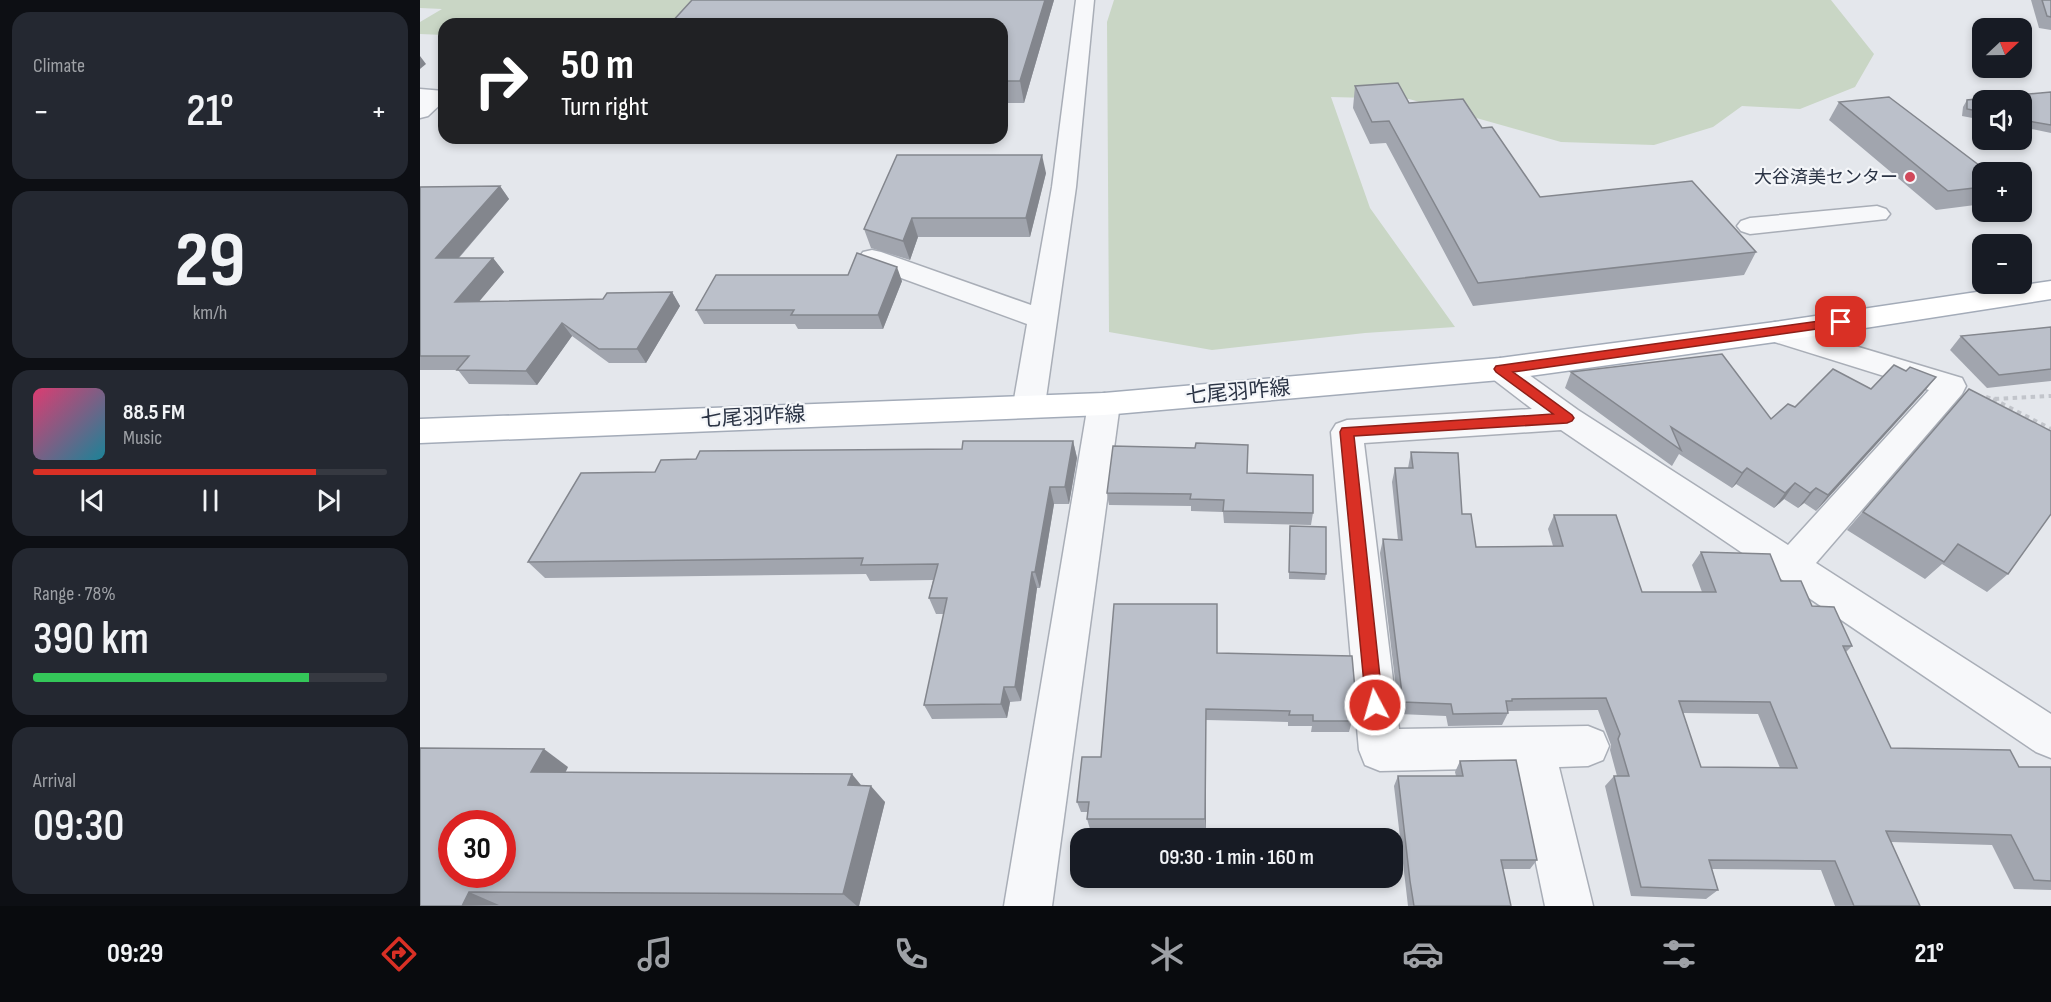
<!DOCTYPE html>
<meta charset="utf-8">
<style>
:root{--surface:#171b24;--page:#242831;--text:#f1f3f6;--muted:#9ea1a6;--line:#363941;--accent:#d93025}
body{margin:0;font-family:"Sofia Sans Condensed","Noto Sans JP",sans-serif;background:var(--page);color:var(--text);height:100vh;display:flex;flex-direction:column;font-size:22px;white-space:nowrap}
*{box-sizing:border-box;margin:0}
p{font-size:20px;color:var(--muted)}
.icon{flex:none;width:33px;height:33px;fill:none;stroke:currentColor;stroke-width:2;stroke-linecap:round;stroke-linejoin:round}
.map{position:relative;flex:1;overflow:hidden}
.panel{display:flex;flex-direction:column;gap:12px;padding:12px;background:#0d0f14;width:420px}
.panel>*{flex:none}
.hud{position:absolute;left:18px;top:18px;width:570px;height:126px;border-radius:18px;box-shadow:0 3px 9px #0003;background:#202124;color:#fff;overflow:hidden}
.needle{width:39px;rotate:68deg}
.buttons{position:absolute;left:1552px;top:18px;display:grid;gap:12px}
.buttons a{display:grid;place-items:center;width:60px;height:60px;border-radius:12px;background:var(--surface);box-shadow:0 3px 9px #0003;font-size:30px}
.speed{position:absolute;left:18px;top:810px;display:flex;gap:12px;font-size:30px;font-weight:700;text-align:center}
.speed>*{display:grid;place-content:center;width:78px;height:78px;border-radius:50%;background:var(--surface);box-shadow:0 3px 9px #0003;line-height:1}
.speed .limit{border:9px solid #d22;background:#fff;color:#111}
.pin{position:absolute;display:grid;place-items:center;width:51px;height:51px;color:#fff;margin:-26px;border-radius:12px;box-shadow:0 3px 9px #0006}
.me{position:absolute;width:66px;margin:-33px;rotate:354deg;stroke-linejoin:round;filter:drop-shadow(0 0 4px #0008)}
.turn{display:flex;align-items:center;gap:21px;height:126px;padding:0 24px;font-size:27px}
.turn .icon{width:78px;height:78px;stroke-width:2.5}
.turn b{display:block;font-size:42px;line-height:51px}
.big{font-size:45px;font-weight:600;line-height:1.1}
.panel .card{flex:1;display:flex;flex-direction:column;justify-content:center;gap:9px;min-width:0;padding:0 21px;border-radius:18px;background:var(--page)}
.panel .dial{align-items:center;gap:0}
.dial b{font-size:78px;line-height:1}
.song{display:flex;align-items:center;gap:18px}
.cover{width:72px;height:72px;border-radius:9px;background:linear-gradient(135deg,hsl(340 70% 55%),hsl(190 70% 35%))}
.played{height:6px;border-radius:3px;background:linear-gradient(90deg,var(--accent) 80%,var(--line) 80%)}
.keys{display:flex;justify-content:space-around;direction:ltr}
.heat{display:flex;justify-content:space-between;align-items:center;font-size:33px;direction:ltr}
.charge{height:9px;border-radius:4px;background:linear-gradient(90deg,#34c759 78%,var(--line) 0)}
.trip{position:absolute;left:650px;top:828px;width:333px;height:60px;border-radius:18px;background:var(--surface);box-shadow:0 3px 9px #0003;font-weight:600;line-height:60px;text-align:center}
.menu{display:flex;height:96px;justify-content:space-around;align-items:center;background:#090b0e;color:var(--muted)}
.menu .icon{width:42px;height:42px}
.menu .on{color:var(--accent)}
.menu b{font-size:27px;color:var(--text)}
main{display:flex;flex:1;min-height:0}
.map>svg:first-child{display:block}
</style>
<main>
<section class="panel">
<div class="card"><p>Climate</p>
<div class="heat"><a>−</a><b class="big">21°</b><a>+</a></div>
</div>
<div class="card dial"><b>29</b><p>km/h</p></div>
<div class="card">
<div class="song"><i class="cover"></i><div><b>88.5 FM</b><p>Music</p></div></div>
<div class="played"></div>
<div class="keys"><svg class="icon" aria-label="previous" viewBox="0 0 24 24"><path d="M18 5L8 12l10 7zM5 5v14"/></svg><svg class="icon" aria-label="pause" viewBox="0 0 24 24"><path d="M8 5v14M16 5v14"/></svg><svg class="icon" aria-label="next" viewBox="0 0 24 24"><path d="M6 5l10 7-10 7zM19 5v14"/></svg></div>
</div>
<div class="card"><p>Range · 78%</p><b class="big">390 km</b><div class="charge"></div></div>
<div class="card"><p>Arrival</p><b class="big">09:30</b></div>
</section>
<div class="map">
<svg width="1631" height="906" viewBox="0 0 1631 906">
<rect width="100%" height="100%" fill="#e4e7ec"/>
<g fill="#c9d6c5">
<path d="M0 0H283L257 24H24V35L0 34V22L22 9 0 8Z"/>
<path d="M694 0H1411L1454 54 1435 87 1380 109 1322 106 1293 127 1234 145 1141 142 989 99 911 97 950 208 1035 327 945 333 792 350 689 332 687 22Z"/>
</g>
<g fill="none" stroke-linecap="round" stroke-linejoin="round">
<defs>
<g id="minor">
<path d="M656 0H674L656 187 625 405 620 413 609 416 598 413 593 405 607 324 443 264 439 258 443 252 452 250 461 252 611 305 632 187Z"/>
<path d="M0 89 24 91V101L8 116 0 118Z"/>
<path d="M1457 206 1466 209 1470 214 1466 219 1330 234 1321 231 1317 226 1321 221 1330 218Z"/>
<path d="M1355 322 1542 378 1546 386 1542 394 1396 563 1631 714V758L1616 752 1141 430 944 443 979 729 1168 726 1183 732 1189 746 1183 760 1168 766 1139 767 1173 906H1125L1096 768 960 771 945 765 939 750 911 432 916 424 927 420 1112 409 1069 376 1065 369 1069 362 1080 358 1091 362 1158 410 1368 545 1509 390 1345 339 1340 332 1345 325Z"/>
<path d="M684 393 695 396 700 404 632 906H584L668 404 673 396Z"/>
</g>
<path id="major" d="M1631 281V299L1355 342 1080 380 684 415 0 443V419L684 393 1080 358 1355 322Z"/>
</defs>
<use href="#minor" stroke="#a9aeb7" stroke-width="3"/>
<use href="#major" stroke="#a3abb8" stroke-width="3"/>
<g stroke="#c2c5cb" stroke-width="4" stroke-dasharray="4.5 4.5" stroke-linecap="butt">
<path d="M1566 397 1572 399 1631 396"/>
<path d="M1573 399 1631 429"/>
</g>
<use href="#minor" fill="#f7f8fa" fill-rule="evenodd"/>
<use href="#major" fill="#fff" fill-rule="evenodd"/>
</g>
<g fill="#a1a5ae" fill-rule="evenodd">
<path d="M272 0H634L604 103H582V24Z"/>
<path d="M1611 0H1631V30L1619 28Z"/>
<path d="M935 86 989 103 1062 128 1120 197 1336 252 1324 275 1053 306 966 143 950 144 933 108Z"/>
<path d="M1631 92V133L1602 127V100H1563V120L1542 116 1543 107 1547 100Z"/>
<path d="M1419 102 1563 172V204L1516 210 1409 120Z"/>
<path d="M626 173 610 237H498L490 260 451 248 444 229Z"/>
<path d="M80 186 89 199 39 258H73L84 272 58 302 183 299 252 292 260 306 226 363H189L152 336 117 385 49 384 38 370H0V187Z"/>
<path d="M482 281 463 329H378L375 324H284L276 310Z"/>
<path d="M1631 327V381L1567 388 1530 350 1541 336Z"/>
<path d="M1486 371 1516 377 1503 393 1396 511 1384 503 1378 508 1364 499 1354 508 1316 484 1312 488 1259 454 1252 466 1145 388 1151 372 1351 419 1375 407 1451 389Z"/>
<path d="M1549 389 1588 574 1567 592 1522 564 1505 579 1427 530Z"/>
<path d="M653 441 657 458 649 504H634L620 588H617L601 701 590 702 587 718 512 719 504 705 524 614H516L509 598 513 580 450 581 446 574 125 578 108 562 235 472 276 459 542 449Z"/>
<path d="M991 452 1042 514 1056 547 1133 546 1128 529 1134 515 1222 592H1282L1272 565 1281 552 1361 581 1392 606 1432 646 1426 652 1471 748 1599 767H1631V890L1594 889 1572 845 1471 842 1500 906H1415L1401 870 1292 869 1298 890 1286 899 1211 896 1185 786 1194 776H1197L1190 750 1191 745 1178 710 1088 711V713L1082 725 1028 726 1026 716 979 714 960 553 963 539 978 540 972 482 975 468H988ZM1263 713 1338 714 1360 768 1281 767Z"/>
<path d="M828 473 893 513 891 525 804 523 803 512 771 511V506L689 505 687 493Z"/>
<path d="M869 533 906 574 905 580 869 579Z"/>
<path d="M797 653 936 701 933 712H931L932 721 929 732H891L892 726H868V722L786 720V828L670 829 667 819 668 812H661L657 802Z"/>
<path d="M1040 761 1117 860 1110 869H1083L1091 906H988L974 786 978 776H1036L1035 772Z"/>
<path d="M148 767 145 773 442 786 465 802 439 906H0Z"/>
</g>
<g fill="#83868d">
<path d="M625 0H634L604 103 600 81Z"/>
<path d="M0 56 6 64 0 69Z"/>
<path d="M622 155 626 173 610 237 606 218Z"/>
<path d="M80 186 89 199 27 271 16 258Z"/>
<path d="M492 218 498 237 490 260 483 241Z"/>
<path d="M73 258 84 272 47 316 35 302Z"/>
<path d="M477 267 482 281 463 329 458 315Z"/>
<path d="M252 292 260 306 226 363 217 349Z"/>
<path d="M142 323 152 336 117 385 106 371Z"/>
<path d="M1516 377 1503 393 1396 511 1408 495Z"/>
<path d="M653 441 657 458 649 504 645 487Z"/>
<path d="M1327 468 1316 484 1312 488 1322 473Z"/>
<path d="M1375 483 1364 499 1354 508 1365 493Z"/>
<path d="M630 487 634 504 620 588 615 572Z"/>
<path d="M1396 488 1384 503 1378 508 1390 493Z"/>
<path d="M612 572 617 588 601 701 595 687Z"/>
<path d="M584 687 590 702 587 718 581 704Z"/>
<path d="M786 709V828L785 819Z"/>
<path d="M124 749 148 767 137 789 111 772Z"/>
<path d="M432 774 445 790 428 785Z"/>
<path d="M451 786 465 802 439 906H437L423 894Z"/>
<path d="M49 892 79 905 42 906Z"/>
</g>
<g fill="#bbc0ca" stroke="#83868d" stroke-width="1.5" fill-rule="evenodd">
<path d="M272 0H625L600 81H582V24H250Z"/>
<path d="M1622 0H1631V17L1627 16Z"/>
<path d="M978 83 989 103 1043 99 1062 128 1072 127 1120 197 1272 181 1336 252 1058 283 969 121 952 122 935 86Z"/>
<path d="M1631 92V125L1602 120V100H1563V112L1547 109V100Z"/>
<path d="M1469 97 1568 172H1563V187L1528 191 1419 102Z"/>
<path d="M477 155H622L606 218H492L483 241 444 229Z"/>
<path d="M80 186 16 258H73L35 302 183 299 187 293 252 292 217 349H179L142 323 106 371 37 370 49 356H0V187Z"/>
<path d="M437 253 477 267 458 315H371L374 310H276L296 275H428Z"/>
<path d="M1631 327V369L1579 375 1541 336Z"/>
<path d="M1302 354 1351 419 1368 404 1375 407 1413 369 1451 389 1474 365 1486 371 1490 367 1516 377 1408 495 1396 488 1390 493 1375 483 1365 493 1327 468 1322 473 1251 427 1261 450 1151 372Z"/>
<path d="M1549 389 1631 431V514L1588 574 1538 544 1524 562 1443 512Z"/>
<path d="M543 441H653L645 487H630L615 572H612L595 687H584L581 704 504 705 527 598H509L518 564 441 565 443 558 108 562 161 473 235 472 241 460 276 459 280 451 542 449Z"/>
<path d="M776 443 828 445 827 473 893 475V513L803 511 804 500 770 499 771 494 687 493 693 446 775 448Z"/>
<path d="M991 452 1038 453 1042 514H1051L1056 547 1143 546 1134 515H1196L1222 592H1296L1281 552 1350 554 1361 581H1381L1392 606 1414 607 1432 646H1423L1471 748 1590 750 1599 767H1631V881L1614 880 1591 835 1466 831 1500 906H1434L1415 861 1289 860 1298 890 1221 887 1194 776H1209L1198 739 1200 734 1186 698 1092 699V701H1086L1088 713 1033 714 1031 704 983 702 963 539 982 540 975 468H993ZM1259 701 1350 702 1377 768 1281 767Z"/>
<path d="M870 526 906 527V574L869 572Z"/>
<path d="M694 604H797V653L932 656 936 701H931L932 721H893V715H869L870 711 786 709 785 819H667L669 802H657L662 757H681Z"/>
<path d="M0 748 124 749 111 772 432 774 428 785 451 786 423 894 49 892 42 906H0ZM32 824H82V874H32Z"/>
<path d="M1096 760 1117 860H1081L1091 906H994L990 881 978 776H1043L1040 761Z"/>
</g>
<path fill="#d93025" stroke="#8d1f18" stroke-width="1.5" d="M1421 318 1427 322 1425 325 1093 372 1152 415 1154 418 1152 421 1147 423 934 436 963 705 961 711 955 713 949 711 946 705 920 432 922 428 1133 414 1076 372 1074 369 1076 366Z"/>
<circle fill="#d1495b" stroke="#f4f6f9" stroke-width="2" cx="1490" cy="177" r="6"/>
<g text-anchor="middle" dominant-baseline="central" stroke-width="4.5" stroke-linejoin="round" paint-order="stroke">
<g font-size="18" fill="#2b3445" stroke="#f4f6f9" text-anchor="end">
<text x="1478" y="177">大谷済美センター</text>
</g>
<g font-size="21" fill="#2b3445" stroke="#f4f6f9">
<text transform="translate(818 392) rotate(-5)">七尾羽咋線</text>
<text transform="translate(333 417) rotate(-3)">七尾羽咋線</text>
</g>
</g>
</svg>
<div class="buttons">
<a><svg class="needle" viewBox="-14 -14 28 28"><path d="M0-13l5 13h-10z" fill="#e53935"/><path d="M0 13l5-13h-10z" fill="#9ea1a6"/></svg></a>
<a><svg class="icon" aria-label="sound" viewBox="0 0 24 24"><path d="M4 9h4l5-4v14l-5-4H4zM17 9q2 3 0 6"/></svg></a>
<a>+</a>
<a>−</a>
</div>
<div class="speed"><div class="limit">30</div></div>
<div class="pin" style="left:1421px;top:322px;background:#d93025"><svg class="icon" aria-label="arrive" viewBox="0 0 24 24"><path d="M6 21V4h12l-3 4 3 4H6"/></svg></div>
<svg class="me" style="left:955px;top:705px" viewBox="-20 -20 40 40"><circle r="17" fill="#d93025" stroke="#fff" stroke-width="3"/><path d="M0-11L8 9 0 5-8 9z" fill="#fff"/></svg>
<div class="trip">09:30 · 1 min · 160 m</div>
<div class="hud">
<div class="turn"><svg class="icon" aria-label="right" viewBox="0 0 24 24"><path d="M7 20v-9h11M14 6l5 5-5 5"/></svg><div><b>50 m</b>Turn right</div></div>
</div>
</div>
</main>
<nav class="menu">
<b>09:29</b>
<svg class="icon on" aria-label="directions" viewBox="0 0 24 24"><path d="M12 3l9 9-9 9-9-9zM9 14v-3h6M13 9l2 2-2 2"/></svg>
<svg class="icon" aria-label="music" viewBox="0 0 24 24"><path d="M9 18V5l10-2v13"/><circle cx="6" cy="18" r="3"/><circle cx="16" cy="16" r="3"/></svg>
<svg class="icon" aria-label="phone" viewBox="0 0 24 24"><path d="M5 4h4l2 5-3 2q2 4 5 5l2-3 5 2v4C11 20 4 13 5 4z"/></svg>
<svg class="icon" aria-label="climate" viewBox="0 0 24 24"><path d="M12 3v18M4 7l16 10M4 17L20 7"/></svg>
<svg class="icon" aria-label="car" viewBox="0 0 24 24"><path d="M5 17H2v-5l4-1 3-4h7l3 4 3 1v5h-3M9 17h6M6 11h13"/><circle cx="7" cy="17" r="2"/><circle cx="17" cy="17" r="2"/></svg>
<svg class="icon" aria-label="filters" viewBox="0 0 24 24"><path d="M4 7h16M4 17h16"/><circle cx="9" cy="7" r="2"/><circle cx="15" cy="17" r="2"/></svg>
<b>21°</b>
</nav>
